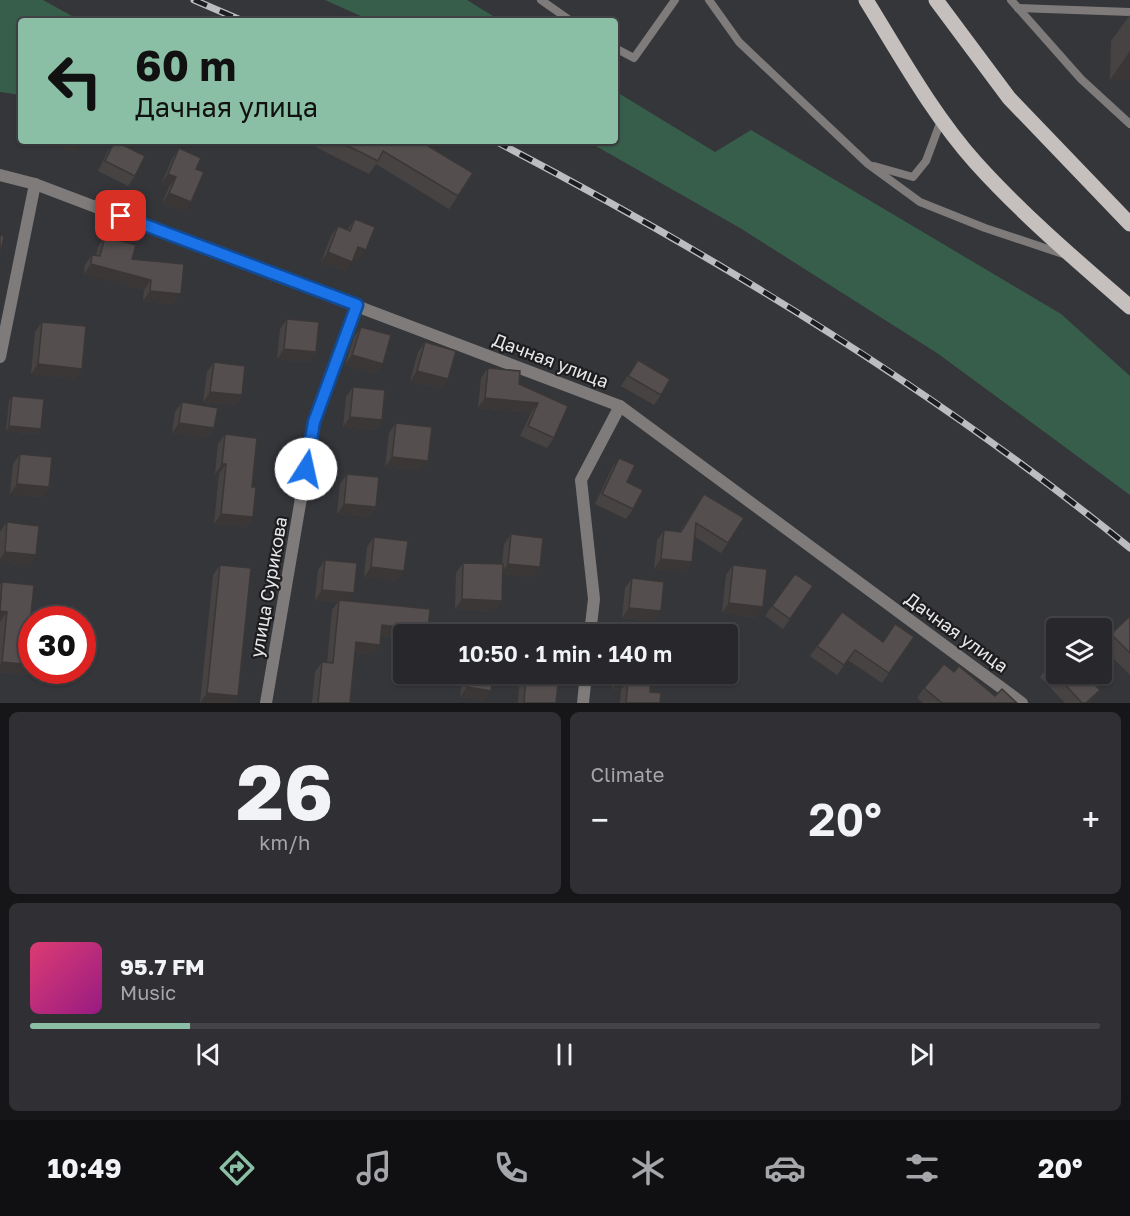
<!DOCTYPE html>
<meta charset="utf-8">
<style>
:root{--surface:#28282c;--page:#303034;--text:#f1f3f6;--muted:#a5a6a9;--line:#444448;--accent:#8abfa5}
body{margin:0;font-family:"Golos Text",sans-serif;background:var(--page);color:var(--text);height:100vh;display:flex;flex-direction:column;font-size:22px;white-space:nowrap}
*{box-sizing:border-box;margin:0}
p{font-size:20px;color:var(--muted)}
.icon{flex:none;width:33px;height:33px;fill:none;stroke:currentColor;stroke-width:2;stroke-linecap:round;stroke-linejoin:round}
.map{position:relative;height:703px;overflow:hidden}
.drawer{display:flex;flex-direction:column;gap:9px;padding:9px;background:#161618;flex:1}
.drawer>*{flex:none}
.guide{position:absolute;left:18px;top:18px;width:600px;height:126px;border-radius:6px;box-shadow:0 2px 4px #0004,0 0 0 2px var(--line);background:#8abfa5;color:#111;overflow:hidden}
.controls{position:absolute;left:1046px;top:618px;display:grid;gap:12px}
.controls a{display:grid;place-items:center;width:66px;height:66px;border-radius:6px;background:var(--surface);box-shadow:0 2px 4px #0004,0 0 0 2px var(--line);font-size:30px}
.speed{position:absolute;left:18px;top:606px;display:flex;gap:12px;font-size:30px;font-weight:700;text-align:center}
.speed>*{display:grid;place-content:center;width:78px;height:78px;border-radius:50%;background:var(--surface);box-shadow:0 2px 4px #0004,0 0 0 2px var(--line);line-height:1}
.speed .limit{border:9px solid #d22;background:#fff;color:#111}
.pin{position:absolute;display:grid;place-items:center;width:51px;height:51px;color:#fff;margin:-26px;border-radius:12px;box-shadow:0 3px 9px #0006}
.me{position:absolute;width:66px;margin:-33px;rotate:10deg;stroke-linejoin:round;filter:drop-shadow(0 0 4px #0008)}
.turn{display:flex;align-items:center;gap:21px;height:126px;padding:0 18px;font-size:27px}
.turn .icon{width:78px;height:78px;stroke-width:2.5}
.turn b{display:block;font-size:42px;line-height:51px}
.big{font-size:45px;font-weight:600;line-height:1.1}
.drawer .widget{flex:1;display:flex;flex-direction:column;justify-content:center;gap:9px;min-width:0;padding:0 21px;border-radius:9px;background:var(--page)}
.drawer .dial{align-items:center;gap:0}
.dial b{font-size:78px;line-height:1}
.song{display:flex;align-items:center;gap:18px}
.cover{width:72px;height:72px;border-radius:9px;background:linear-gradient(135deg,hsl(340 70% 55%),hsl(310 70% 35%))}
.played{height:6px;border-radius:3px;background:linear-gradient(90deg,var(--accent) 15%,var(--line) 15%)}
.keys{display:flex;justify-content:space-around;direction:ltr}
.heat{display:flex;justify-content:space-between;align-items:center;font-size:33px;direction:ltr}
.drawer .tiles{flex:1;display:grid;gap:9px;grid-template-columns:1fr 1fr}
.widget:last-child{grid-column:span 2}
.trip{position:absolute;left:393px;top:624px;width:345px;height:60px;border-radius:6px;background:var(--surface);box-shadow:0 2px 4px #0004,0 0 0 2px var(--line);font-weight:600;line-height:60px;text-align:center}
.tabs{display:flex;height:96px;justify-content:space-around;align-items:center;background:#101012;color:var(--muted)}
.tabs .icon{width:42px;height:42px}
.tabs .on{color:var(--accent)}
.tabs b{font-size:27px;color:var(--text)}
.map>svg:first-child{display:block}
</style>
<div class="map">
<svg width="1130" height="703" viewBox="0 0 1130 703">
<rect width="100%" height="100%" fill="#35363a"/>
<g fill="#375e4b">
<path d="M0 0H43L81 21H21V95L0 92Z"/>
<path d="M325 0H467L501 21H372Z"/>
<path d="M615 91 715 152 751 130 1061 314 1130 376V495L937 353 740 228 587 141H615Z"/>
</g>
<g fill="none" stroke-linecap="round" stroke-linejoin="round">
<g stroke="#7e7b7a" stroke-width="8">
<path d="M541 0 571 21"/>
<path d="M709 0 739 42 868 164 920 202 985 228 1066 255"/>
<path d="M1011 0 1081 79 1130 124"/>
<path d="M1018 8 1130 12"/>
<path d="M615 48 634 58 675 0"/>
<path d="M874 166 913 177 926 161 942 118"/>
</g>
<g stroke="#7e7b7a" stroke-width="12">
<path d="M0 175 35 184 620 406 1022 703"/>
<path d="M0 357 35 184"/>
<path d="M590 634 594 599 581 480 620 406"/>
<path d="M266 703 314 422 357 305"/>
<path d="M583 703 586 674"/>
</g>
<g stroke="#c5bfbe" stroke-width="15">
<path d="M866 0C900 55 933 115 976 163 1023 215 1077 261 1130 307"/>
<path d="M936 0 1009 98 1130 224"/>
</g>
<defs>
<g id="rail">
<path d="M194 0 243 21"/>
<path d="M495 141C718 257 934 389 1130 548"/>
</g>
</defs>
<use href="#rail" stroke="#bcbdc0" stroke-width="7"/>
<use href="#rail" stroke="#1d1d1f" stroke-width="4.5" stroke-dasharray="14" stroke-linecap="butt"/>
</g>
<g fill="#484343">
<path d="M1130 15V80H1110L1111 41Z"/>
<path d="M115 141 135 176 128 186 98 171 108 151Z"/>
<path d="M309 141H414L458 196 449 209 376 164 369 174 308 143Z"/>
<path d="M179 148 196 169 184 212 162 203 169 187 161 184 172 159Z"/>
<path d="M355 219 359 260 353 258 345 272 321 262 331 236 338 226 348 229Z"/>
<path d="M105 237 132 259 174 304 143 301 144 290 84 274 85 265 92 255H96L98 247Z"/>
<path d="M287 319 316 352 309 362 277 359 280 329Z"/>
<path d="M42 322 82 369 75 379 31 374 35 332Z"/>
<path d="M361 327 376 374 345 365 354 337Z"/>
<path d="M425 342 441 389 410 381 418 352Z"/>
<path d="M638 360 661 395 654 405 621 386Z"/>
<path d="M214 362 242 395 235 405 203 402 207 372Z"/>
<path d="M488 368 519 384 568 406 554 438 547 448 520 436 531 413 478 408 481 378Z"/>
<path d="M353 387 382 420 374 430 343 427 346 397Z"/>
<path d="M12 396 41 429 37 434 6 431 9 401Z"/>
<path d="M182 402 214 428 207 438 172 433 175 412Z"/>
<path d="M396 423 421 471 385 467 389 433Z"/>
<path d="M225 434 252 487 253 517 246 527 214 524 219 474H215L218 444Z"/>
<path d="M20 454 49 487 42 497 10 494 13 464Z"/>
<path d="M619 458 627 482 633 509 626 519 595 504 612 468Z"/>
<path d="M347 474 376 507 369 517 337 514 340 484Z"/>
<path d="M704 494 728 543 721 553 695 537 692 562 685 572 654 569 657 540 664 530 680 531Z"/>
<path d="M7 522 36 555 29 565 0 562V532Z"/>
<path d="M511 534 533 577 503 574 495 611 455 609 456 573 463 563 502 564 504 544Z"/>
<path d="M374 537 397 581 364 577 367 547Z"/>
<path d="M325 560 354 593 348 601 428 630 424 634H404V638L381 636 380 645 373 655 355 653 350 703H312L315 672 322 662 327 663 332 610 338 602 315 600 318 570Z"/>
<path d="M220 565 238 696 233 703H200L213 575Z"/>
<path d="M733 565 756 618 722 613 726 575Z"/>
<path d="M795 574 813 586 783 629 765 616Z"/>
<path d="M632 578 654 621 622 618 625 588Z"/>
<path d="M2 582 29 635 26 675 0 672V585Z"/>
<path d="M842 612 883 642 914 637 882 683 848 660 837 675 810 656Z"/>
<path d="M1130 616V675L1102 647 1111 634Z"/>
<path d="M541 627 572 634H536Z"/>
<path d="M1048 666 1100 690 1090 703H1065L1040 677Z"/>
<path d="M954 672 995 696 1017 703H923L917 698 924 688Z"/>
<path d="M466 674H494L491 691 484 701 460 697 463 678Z"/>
<path d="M530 674H559L556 703H518L519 687 526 677 529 678Z"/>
<path d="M613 674H651L650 692 660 703H620L621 690 612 689Z"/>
</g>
<g fill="#3b3737">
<path d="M1130 51V80H1110Z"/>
<path d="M51 141H77L81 142 74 152 48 145Z"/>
<path d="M168 174 176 177 169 187 161 184Z"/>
<path d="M169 193 191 202 184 212 162 203Z"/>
<path d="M358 247 366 250 359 260 351 257Z"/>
<path d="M328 252 352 262 345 272 321 262Z"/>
<path d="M91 264 151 280 144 290 84 274Z"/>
<path d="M150 291 181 294 174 304 143 301Z"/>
<path d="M284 349 316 352 309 362 277 359Z"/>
<path d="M352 355 383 364 376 374 345 365Z"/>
<path d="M38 364 82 369 75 379 31 374Z"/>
<path d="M417 371 448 379 441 389 410 381Z"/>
<path d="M210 392 242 395 235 405 203 402Z"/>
<path d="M485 398 538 403 531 413 478 408Z"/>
<path d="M350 417 382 420 374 430 343 427Z"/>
<path d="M179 423 214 428 207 438 172 433Z"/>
<path d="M9 426 41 429 37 434 6 431Z"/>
<path d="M392 457 428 461 421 471 385 467Z"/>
<path d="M222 464H226L219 474H215Z"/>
<path d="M17 484 49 487 42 497 10 494Z"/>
<path d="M344 504 376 507 369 517 337 514Z"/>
<path d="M221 514 253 517 246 527 214 524Z"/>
<path d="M5 552 36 555 29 565 0 562V559Z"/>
<path d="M661 559 692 562 685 572 654 569Z"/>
<path d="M508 564 540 567 533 577 501 574Z"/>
<path d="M371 567 404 571 397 581 364 577Z"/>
<path d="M322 590 354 593 347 603 339 600 338 602 315 600Z"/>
<path d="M462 599 502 601 495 611 455 609Z"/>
<path d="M729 603 763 607 756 618 722 613Z"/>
<path d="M629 608 661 611 654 621 622 618Z"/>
<path d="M0 611 7 612 0 622Z"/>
<path d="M382 625 428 630 424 634H404V638L375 635Z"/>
<path d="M356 642 380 645 373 655 349 652Z"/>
<path d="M2 662 32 665V668L26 675 0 672V664Z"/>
<path d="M619 679 628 680 621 690 612 689Z"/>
<path d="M467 687 491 691 484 701 460 697Z"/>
<path d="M1100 690 1093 700 1090 703H1086Z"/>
<path d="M207 693 238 696 233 703H200Z"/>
</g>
<g fill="#544e4e" stroke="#3b3737" stroke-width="1.5">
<path d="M115 141 145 156 135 176 105 161Z"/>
<path d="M338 141H414L418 143 420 141 473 173 458 196 383 151 378 161Z"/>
<path d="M179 148 201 158 196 169 204 172 191 202 169 193 176 177 168 174Z"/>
<path d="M355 219 375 227 366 250 358 247 352 262 328 252 338 226 350 231Z"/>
<path d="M0 235 4 236 0 255Z"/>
<path d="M105 237 136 245 132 259 184 264 181 294 150 291 151 280 91 264 92 255 100 256Z"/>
<path d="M287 319 319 322 316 352 284 349Z"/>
<path d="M42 322 86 326 82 369 38 364Z"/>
<path d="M361 327 391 335 383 364 352 355Z"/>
<path d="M425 342 456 351 448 379 417 371Z"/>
<path d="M638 360 670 379 661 395 628 376Z"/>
<path d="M214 362 245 366 242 395 210 392Z"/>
<path d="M488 368 520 371 519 384 568 406 554 438 528 426 538 403 485 398Z"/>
<path d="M353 387 385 390 382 420 350 417Z"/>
<path d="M12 396 44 399 41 429 9 426Z"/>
<path d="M182 402 218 408 214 428 179 423Z"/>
<path d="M396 423 432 427 428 461 392 457Z"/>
<path d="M225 434 257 438 252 487H256L253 517 221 514 226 464H222Z"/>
<path d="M20 454 52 457 49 487 17 484Z"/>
<path d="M619 458 635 465 627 482 643 490 633 509 602 494Z"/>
<path d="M347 474 379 477 376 507 344 504Z"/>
<path d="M704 494 744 518 728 543 696 523 692 562 661 559 664 530 681 532Z"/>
<path d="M7 522 39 526 36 555 5 552Z"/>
<path d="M511 534 543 538 540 567 508 564Z"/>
<path d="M374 537 408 541 404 571 371 567Z"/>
<path d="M325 560 357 563 354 593 322 590Z"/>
<path d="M463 563 503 564 502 601 462 599Z"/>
<path d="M220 565 251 568 238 696 207 693Z"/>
<path d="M733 565 767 569 763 607 729 603Z"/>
<path d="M795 574 813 586 790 619 772 606Z"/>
<path d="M632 578 664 582 661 611 629 608Z"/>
<path d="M2 582 34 585 29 635H32V665L2 662 7 612 0 611Z"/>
<path d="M339 600 430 609 428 630 382 625 380 645 356 642 350 703H318L322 662 333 663Z"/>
<path d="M842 612 883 642 895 624 914 637 889 673 855 650 844 665 817 646Z"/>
<path d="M1130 616V653L1111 634Z"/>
<path d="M541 627 573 630 572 634H540Z"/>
<path d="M1056 658V674H1084L1100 690 1086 703H1082L1048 666Z"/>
<path d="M944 664 954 672 959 666 995 696 1002 689 1017 703H942L924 688Z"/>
<path d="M469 674H494L491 691 467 687Z"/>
<path d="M536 674H559L556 703H524L526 677 535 678Z"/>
<path d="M619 674H651L650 692 661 693 660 703H626L628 680 619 679Z"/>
</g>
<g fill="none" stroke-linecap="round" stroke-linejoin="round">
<defs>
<path id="route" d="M121 216 357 305 314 422 306 469"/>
</defs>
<use href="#route" stroke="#114b97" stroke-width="15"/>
<use href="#route" stroke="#1a73e8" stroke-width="10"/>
</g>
<g text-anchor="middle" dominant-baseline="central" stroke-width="4.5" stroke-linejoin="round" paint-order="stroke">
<g font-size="18" fill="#e7e7ea" stroke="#1d1d1f">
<text transform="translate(551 360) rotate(21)">Дачная улица</text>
<text transform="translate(268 587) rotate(-80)">улица Сурикова</text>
<text transform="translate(957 632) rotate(36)">Дачная улица</text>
</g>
</g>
</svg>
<div class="controls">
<a><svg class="icon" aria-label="layers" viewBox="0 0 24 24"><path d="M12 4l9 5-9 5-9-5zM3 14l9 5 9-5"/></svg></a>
</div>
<div class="speed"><div class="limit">30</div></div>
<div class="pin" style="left:121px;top:216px;background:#d93025"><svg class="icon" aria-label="arrive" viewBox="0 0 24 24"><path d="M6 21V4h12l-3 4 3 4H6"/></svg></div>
<svg class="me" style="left:306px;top:469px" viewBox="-20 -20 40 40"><circle r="19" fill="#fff"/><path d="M0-13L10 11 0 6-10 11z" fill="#1a73e8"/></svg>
<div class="trip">10:50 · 1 min · 140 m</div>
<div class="guide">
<div class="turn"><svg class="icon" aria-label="left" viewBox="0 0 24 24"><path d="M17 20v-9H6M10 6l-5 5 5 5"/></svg><div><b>60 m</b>Дачная улица</div></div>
</div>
</div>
<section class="drawer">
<div class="tiles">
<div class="widget dial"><b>26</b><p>km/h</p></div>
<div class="widget"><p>Climate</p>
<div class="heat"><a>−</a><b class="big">20°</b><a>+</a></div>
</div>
<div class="widget">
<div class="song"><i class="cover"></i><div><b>95.7 FM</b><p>Music</p></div></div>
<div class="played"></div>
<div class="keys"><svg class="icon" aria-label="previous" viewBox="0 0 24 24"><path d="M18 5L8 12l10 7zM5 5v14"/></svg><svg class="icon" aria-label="pause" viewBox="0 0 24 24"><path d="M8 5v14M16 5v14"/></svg><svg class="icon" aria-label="next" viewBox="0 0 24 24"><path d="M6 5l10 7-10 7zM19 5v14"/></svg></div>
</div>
</div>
</section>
<nav class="tabs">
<b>10:49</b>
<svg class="icon on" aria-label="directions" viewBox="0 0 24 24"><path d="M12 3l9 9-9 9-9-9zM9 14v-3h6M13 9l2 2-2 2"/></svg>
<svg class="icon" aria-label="music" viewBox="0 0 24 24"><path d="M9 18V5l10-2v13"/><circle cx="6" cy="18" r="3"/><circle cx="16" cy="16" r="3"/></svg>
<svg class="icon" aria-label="phone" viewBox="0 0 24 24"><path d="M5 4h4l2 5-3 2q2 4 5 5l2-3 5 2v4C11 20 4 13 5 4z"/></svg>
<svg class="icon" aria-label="climate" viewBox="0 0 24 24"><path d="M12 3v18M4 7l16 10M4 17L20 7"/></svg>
<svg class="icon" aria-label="car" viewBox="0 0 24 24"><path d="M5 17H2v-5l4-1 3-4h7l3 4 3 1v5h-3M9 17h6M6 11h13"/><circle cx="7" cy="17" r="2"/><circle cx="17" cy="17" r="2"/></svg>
<svg class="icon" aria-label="filters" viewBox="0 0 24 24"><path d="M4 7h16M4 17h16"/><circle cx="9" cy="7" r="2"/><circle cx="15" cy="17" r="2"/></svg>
<b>20°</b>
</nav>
